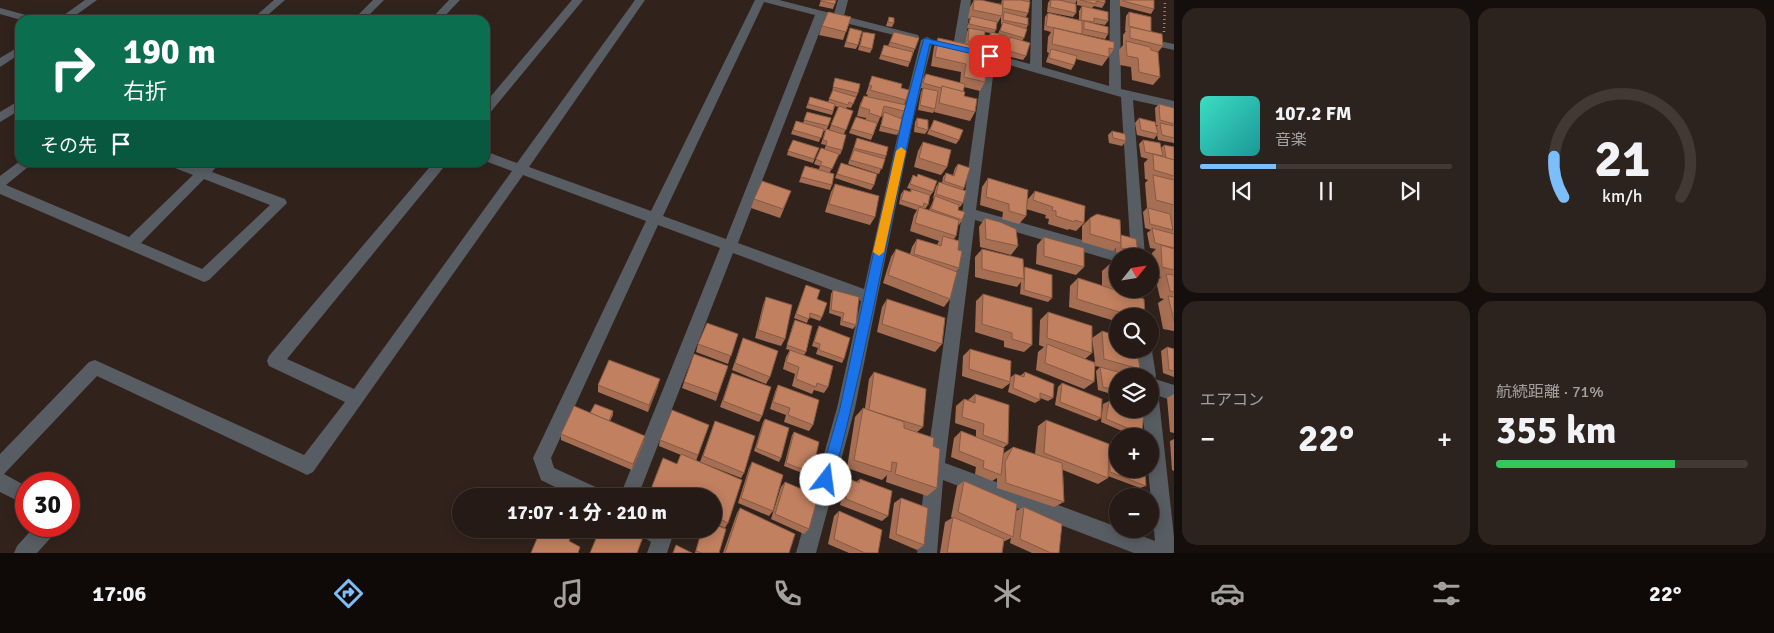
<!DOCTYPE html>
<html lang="ja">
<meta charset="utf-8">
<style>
:root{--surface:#251a15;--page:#2d231e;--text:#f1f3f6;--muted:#a3a1a0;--line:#423834;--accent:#7cbef9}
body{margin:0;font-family:Signika,"Noto Sans JP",sans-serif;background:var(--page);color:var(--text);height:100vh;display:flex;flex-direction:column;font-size:19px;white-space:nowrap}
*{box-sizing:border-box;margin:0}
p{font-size:16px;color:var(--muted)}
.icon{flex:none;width:28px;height:28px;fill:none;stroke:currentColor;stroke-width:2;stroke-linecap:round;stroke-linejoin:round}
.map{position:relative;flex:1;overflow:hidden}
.drawer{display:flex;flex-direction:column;gap:8px;padding:8px;background:#140e0c;width:600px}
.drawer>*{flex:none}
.hud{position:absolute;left:15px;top:15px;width:475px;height:152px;border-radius:15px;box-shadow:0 2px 12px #0003,0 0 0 1px var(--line);background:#0b6e4f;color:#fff;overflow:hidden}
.needle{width:32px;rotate:60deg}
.controls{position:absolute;left:1109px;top:248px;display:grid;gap:10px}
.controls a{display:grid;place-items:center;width:50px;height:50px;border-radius:50%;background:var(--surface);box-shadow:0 2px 12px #0003,0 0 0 1px var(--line);font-size:25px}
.speed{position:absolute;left:15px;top:472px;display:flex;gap:10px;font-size:25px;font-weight:700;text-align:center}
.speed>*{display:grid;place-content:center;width:65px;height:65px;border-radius:50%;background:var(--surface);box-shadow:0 2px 12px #0003,0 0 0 1px var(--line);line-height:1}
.speed .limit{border:8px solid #d22;background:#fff;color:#111}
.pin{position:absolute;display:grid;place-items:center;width:42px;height:42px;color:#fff;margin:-21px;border-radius:10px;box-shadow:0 2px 8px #0006}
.me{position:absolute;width:55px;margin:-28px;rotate:15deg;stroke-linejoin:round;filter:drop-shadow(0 0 4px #0008)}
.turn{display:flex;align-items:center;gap:18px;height:105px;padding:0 25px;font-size:22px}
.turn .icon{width:65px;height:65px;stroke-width:2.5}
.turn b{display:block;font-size:35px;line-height:42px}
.then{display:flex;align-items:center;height:48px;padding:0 25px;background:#0003;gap:10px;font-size:19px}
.big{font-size:38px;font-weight:800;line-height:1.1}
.drawer .widget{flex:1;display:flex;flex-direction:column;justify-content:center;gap:8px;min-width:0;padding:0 18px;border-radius:15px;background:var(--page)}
.drawer .dial{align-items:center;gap:0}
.dial svg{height:130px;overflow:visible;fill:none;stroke:var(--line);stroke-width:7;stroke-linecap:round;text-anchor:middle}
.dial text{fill:var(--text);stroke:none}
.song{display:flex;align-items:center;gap:15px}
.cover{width:60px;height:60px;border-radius:8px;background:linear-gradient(135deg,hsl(170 70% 55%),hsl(180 70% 35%))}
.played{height:5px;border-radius:2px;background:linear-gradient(90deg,var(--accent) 30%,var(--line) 30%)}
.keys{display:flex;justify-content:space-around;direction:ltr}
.heat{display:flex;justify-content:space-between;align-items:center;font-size:28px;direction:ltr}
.charge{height:8px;border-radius:4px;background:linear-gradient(90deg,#34c759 71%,var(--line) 0)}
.drawer .tiles{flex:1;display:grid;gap:8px;grid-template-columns:repeat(2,1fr)}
.trip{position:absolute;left:452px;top:488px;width:270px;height:50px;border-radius:25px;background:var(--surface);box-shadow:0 2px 12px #0003,0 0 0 1px var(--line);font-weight:800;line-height:50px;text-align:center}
.tabs{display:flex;height:80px;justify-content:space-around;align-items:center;background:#0f0a08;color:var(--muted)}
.tabs .icon{width:35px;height:35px}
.tabs .current{color:var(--accent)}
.tabs b{font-size:22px;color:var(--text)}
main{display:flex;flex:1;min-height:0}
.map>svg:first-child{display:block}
</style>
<main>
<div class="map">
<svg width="1174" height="553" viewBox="0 0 1174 553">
<rect width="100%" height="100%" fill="#31231c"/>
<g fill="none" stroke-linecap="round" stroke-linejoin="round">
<path stroke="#92857f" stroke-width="2.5" stroke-dasharray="1 3" stroke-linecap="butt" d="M1164 32 1165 0"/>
<g fill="#575d62" fill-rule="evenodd">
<path d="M85 0H97L69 20H57Z"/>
<path d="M274 0H285L262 20H251Z"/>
<path d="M373 0H384L364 20H353Z"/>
<path d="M449 0H460L441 20H430Z"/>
<path d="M572 0H583L489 114 485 115V103Z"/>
<path d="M635 0H645L529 167 651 211 755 0H779L834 14 838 0H848L844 16 918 35 919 37 918 39 914 40 825 18 738 243 864 289 902 116 921 40 927 37 933 40 914 116 855 408 816 553H796L837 408 861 301 733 253 638 496H620L720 248 658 225 551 458 554 468 600 489 602 496H573L541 480 533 458 646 221 523 175 313 472 307 475 301 472 97 376 4 474 26 486V505L0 492V454L89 362 95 360 304 455 345 402 269 366 267 361 269 356 434 162H448L287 359 354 389 512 171 485 161V151L517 163ZM764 2 815 15 726 239 663 216Z"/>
<path d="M961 0H971L965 47 959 50 953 47Z"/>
<path d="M1032 0H1042V67L1109 86 1110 0H1120L1121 89 1174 101V109L1133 100 1145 256H1131L1121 97 995 61 976 210 1118 250 1123 252 1125 256H1118V262L975 220 945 463 1155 541 1148 469H1150V436H1145L1142 409H1150V376H1140L1137 349H1150L1151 344 1156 376 1155 379 1174 385V401L1156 395 1159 400 1174 537V553H1134L943 480 937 553H917L926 468 984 58 976 54 982 51 1030 64Z"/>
<path d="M0 8 37 18 38 20H21L0 14Z"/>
<path d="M1164 42 1174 44V50L1160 47 1158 45 1160 43Z"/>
<path d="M20 46V54L0 67V58Z"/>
<path d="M20 100V110L0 122V112Z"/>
<path d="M20 161 34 162 6 185 129 237 193 175 167 165 166 162H187L200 168 206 162H220L212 172 285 199 287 203 209 280 204 282 0 194V176ZM204 179 270 205 202 269 141 243Z"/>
<path d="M35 526H57L55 533 37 553H14L17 546Z"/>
<path d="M639 529H665L669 531 672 538 667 553H647L651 542 642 536Z"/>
</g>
</g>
<g fill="#a66e53" fill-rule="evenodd">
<path d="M821 0H836L833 9 819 6Z"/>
<path d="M974 0 1001 4 1002 0H1030L1029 2 1028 13 1026 17 1028 25 1026 29 1024 38 1022 41 1026 56 1023 60 1003 55 1007 42 1009 39 1006 38 1003 50 1000 54 988 51 985 82 980 91 964 87 963 92 964 96 975 112 970 121 934 112 935 109 933 113 918 110 921 92 923 88H921L923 79 926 74 960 83 961 72 931 66 934 47 938 38 965 44 967 32 969 28H967L970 19 968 18 970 7ZM1001 17V24L1002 25 998 34 994 33 996 30V24H997ZM985 32 990 33 985 49 982 48 984 45Z"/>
<path d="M1050 0H1077L1075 4 1076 13 1073 17 1047 12 1048 3Z"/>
<path d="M1077 0H1105V3L1102 8 1094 6 1092 8 1108 21 1105 25 1094 23 1093 24 1108 34 1105 39 1082 34 1114 49 1102 66 1076 59 1074 65 1071 70 1046 62 1049 53 1047 52 1048 37 1051 32 1044 30 1045 17 1048 13 1079 20V11L1082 6 1077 5Z"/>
<path d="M1120 0H1154V9L1151 14 1120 6Z"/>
<path d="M1129 12 1151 32 1163 46 1158 52 1160 77 1153 85 1132 80 1131 67 1120 65 1119 50 1123 45V35L1126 31H1125L1126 16Z"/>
<path d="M851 17 843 40 819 35 822 26Z"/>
<path d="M889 17 894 23 892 27 886 26Z"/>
<path d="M850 28 858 45 856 49 844 47Z"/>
<path d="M863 32 872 49 870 53 858 50Z"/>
<path d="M894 32 919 38 908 67 879 59 884 45 888 46Z"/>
<path d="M872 76 901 88 906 100 904 105V111L901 119 899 131 897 135 879 131 883 116 881 115 871 140 849 133 856 117 866 120V118L857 116 860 104 864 96H867L868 95 866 94Z"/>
<path d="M835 78 858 93 851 108 847 107 846 109 853 111 844 134 842 150 840 155 839 154 830 172 832 185 830 190 799 182 805 166 819 169 820 166 814 164 816 159 824 150 826 145 821 144 825 131 823 130 819 142 791 134 796 121 803 123 807 112 831 118 827 129 840 133 829 130 838 107 835 106 832 115 806 108 810 97 828 102 832 92Z"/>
<path d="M1159 104 1174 108V143L1158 140 1157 135 1154 139 1137 135 1135 123 1139 118 1156 127 1158 125H1156L1155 108Z"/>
<path d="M917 118 928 130 925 134 914 132 915 122Z"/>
<path d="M934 120 959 140 956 144 927 134Z"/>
<path d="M1112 131 1126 141 1122 146 1109 143 1108 135Z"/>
<path d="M857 138 886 156 879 174 848 164Z"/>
<path d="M1143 140 1161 148 1164 145 1174 147V331L1163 329 1158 303 1164 299 1160 298 1156 281 1161 277 1153 275 1152 253 1156 249 1150 248 1147 233 1151 230 1145 228 1143 212 1147 208 1145 183 1148 180 1145 179 1144 163 1148 159 1141 157 1139 144Z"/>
<path d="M923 142 947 167 941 175 914 167 918 151Z"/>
<path d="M819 148 813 163 787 155 788 151Z"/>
<path d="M841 163 874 185 871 190 835 178Z"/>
<path d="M958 164 964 188 963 190V203L960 207H959L958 210 962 220 959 225 958 224 956 236 954 239 958 250 959 268 956 271 950 299 944 307 883 283 891 257 896 249 910 254 912 247 917 239 937 245 939 241 910 231 914 215 917 210 899 204 901 194 904 190 910 192 911 189 907 188 913 175 917 177 918 174 933 192 930 196 928 205 925 209 929 210 934 199 933 198 936 187 939 182 942 183 943 177 946 173 953 175 955 168Z"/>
<path d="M988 178 1026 216 1019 224 1002 219 1003 212 980 205 982 187Z"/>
<path d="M835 184 875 217 870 225 825 212 831 192Z"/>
<path d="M1035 191 1084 223 1076 231 1069 229 1068 230 1048 224 1049 219 1045 218 1046 215 1026 209 1028 199Z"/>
<path d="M754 199H788L780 218 751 208Z"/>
<path d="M985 218 1018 246 1011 255 980 247 979 227Z"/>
<path d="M1090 218 1121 235 1138 252 1134 256H1132L1116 252V248L1113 251 1082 242V226Z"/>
<path d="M1044 237 1084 267 1076 275 1036 264 1037 245Z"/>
<path d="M982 249 1024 268 1025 267 1052 298 1048 302 1020 294 1021 282 1017 287 975 277V257Z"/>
<path d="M1111 263 1118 265V289H1144V296L1142 298 1145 316H1118V322L1069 307 1070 286 1078 278 1102 286V271Z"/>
<path d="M806 285 817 299 822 317 820 321 809 317 807 323 794 318Z"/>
<path d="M833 290 856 325 853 329 840 325 841 317 829 313 831 294Z"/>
<path d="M983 294 1032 345 1024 352 1004 347V341L975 332 976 301Z"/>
<path d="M766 297 785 339 781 346 755 338 763 305Z"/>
<path d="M887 299 942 344 935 352 877 332 882 307Z"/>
<path d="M1048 312 1092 353 1085 359 1095 362 1092 338 1102 331 1140 369 1130 376H1118V396L1098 390 1096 371 1100 367 1095 366 1094 382 1084 389 1036 370 1038 352 1044 347 1039 345 1040 320Z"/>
<path d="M795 320 806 352 804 355 828 387 824 393 814 390 812 394 792 386 795 374 783 369 786 357 790 350 786 349 793 324Z"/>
<path d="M819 326 844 359 842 363 816 354 818 348 812 346 817 330Z"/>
<path d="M738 334 728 364 696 352 698 344Z"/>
<path d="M743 338 770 377 766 384 732 370Z"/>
<path d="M1167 347 1174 349V377L1163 373 1161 351Z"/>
<path d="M970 349 1011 377 1015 374 1020 376 1025 372 1053 398 1048 401 1040 398V400L1035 403 1008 392 1010 383 1002 389 962 376 963 356Z"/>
<path d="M728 366 716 401 682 388 684 382Z"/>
<path d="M874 372 923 427 917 432 933 446 937 488 927 496 886 482 887 475 882 480 847 468 855 417 863 408H865L869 379Z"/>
<path d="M732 373 762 416 759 422 720 407Z"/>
<path d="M1062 383 1101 418 1096 421 1055 405 1058 387Z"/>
<path d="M598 385 658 386 648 412 598 392Z"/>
<path d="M778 385 813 425 809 431 784 422 786 415 770 409 775 392Z"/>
<path d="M975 394 1008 444 1003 448V456L1004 453 1013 447 1035 454 1038 426 1046 420 1109 450 1110 449 1146 486 1140 488 1108 476V478L1098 484 1063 470 1064 502 1054 507 997 488V478L992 481 975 474 976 467 951 457 954 438 961 431 976 437V430L955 423 956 406 964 399 968 400Z"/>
<path d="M1174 394V433L1170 432 1167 398Z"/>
<path d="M1109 401 1142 434 1138 436H1134L1101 422 1103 404Z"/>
<path d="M613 411V415L610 421 644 442 632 470 561 440V434L590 413Z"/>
<path d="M765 419 781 458 779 462 754 451 763 422Z"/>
<path d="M715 421 744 473 741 478 700 462Z"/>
<path d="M709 425 696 461 728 523 725 528 714 523V496H654L650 494 651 489 677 464 681 455 659 446 660 440Z"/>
<path d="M794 432 812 473 810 476 784 466 792 435Z"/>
<path d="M1174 439V471L1172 470 1170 441Z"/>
<path d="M752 462 773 511 769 516 738 503 749 468Z"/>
<path d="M849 479 856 482 860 479 888 516 882 521 840 505 844 485Z"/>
<path d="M964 481 1016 511 1024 507 1059 553H1032L1010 543 1011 538 1003 542 1002 553H940L945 522 952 518 951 517 957 486Z"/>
<path d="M785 482 809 529 804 534 771 519 781 487Z"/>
<path d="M901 498 924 545 917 550 889 538 894 503Z"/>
<path d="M740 508 789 553H723L737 513Z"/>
<path d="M839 511 878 553H849L828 544 834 516Z"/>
<path d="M702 529H714L719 553H695Z"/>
</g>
<g fill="#875a43">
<path d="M660 379 658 386 648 412 649 405Z"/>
<path d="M645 436 644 442 632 470 633 464Z"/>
</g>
<g fill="#c18060" stroke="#875a43">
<path d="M821 0H836L835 4 821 1Z"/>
<path d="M974 0H981L1003 5 1002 16 973 10Z"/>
<path d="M1003 0H1021L1030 2 1028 13 1003 8Z"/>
<path d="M1051 0H1059L1076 4V13L1050 7Z"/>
<path d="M1080 0H1105V3L1096 1V4Z"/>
<path d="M1123 0H1154V9L1123 1Z"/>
<path d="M1082 6 1108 12V21L1094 18V22L1081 20Z"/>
<path d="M828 12 851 17 846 32 822 26Z"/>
<path d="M1004 12 1028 18V25L1003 20Z"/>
<path d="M1129 12 1151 17V32L1129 26Z"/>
<path d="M1048 13 1082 21V34L1046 26Z"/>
<path d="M971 16 997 22 996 30 969 24Z"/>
<path d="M889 17 894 18V23L888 22Z"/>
<path d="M1084 21 1108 27V34L1084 29Z"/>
<path d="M1003 22 1027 29 1024 38 1000 31Z"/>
<path d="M1130 27 1162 34 1163 46 1130 38Z"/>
<path d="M850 28 862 31 858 45 846 42Z"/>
<path d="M969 28 985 31 984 45 968 41Z"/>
<path d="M1054 28 1114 42V49L1109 48V57L1052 44Z"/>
<path d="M863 32 875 34 872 49 860 46Z"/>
<path d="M894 32 919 38 915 49 890 42Z"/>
<path d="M991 32 1007 36 1003 50 987 45Z"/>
<path d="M1010 37 1030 43 1026 56 1006 50Z"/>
<path d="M938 38 988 49 985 82 964 77 966 64 935 57Z"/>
<path d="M1126 41 1150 47 1151 50 1158 52 1160 77 1139 72 1138 58 1127 56Z"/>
<path d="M884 45 913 52 910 62 881 55Z"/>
<path d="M1051 49 1077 56 1074 65 1049 58Z"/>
<path d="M926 74 965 84 963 92 942 86 941 88 923 83Z"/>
<path d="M872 76 902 84 901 88 909 90 906 100 870 90 872 86 869 85Z"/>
<path d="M835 78 860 84 858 93 833 87Z"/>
<path d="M942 86 965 92 964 96 977 99 975 112 939 103Z"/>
<path d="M923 88 938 91 935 109 920 105Z"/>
<path d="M833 90 856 97 853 104 849 102 848 105 829 99Z"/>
<path d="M864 96 906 105 904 111 884 106 881 117 869 113 870 110 860 107Z"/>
<path d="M810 97 835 104 833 111 808 104Z"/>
<path d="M1159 104 1174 108V124L1160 120Z"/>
<path d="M839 106 853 111 846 130 831 125Z"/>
<path d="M807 112 831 118 828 126 804 120Z"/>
<path d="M884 112 902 119 899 131 881 126Z"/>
<path d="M856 117 877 123 873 135 851 129Z"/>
<path d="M917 118 928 120V130L917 127Z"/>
<path d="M1139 118 1155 122 1158 134 1141 130Z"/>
<path d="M934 120 963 130 959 140 930 130Z"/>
<path d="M796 121 824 129 821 138 793 130Z"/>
<path d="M1160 123 1174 126V138L1162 135Z"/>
<path d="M826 129 846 135 842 150 826 146 827 141 823 140Z"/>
<path d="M1112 131 1125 134 1126 141 1113 138Z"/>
<path d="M857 138 888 147 886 156 854 148Z"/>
<path d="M793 140 819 148 814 159 788 151Z"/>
<path d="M1143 140 1160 143 1163 156 1145 152Z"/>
<path d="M923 142 951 150 947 167 919 158Z"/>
<path d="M1164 145 1174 147V160L1166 158Z"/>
<path d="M821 148 839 154 832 169 820 165 822 162 816 159Z"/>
<path d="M854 150 885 159 882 169 850 160Z"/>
<path d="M1153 154 1174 160V176L1154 170Z"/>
<path d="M841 163 877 174 874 185 837 174Z"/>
<path d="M958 164 970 168 964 188 944 181 946 173 954 176Z"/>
<path d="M805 166 834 174 832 185 801 177Z"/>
<path d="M918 174 937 181 933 192 910 184 913 175 917 177Z"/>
<path d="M1153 175 1174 180V205L1156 200Z"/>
<path d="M988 178 1028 190 1026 216 1009 211V204L986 197Z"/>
<path d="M762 181 791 191 783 209 754 199Z"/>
<path d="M939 182 966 191 963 203 936 194Z"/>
<path d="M835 184 879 196 875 217 829 204Z"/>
<path d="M911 189 930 195 928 205 924 203 923 207 901 200 904 190 911 192Z"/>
<path d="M1035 191 1085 206 1084 223 1075 220V222L1056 216V211L1052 210 1053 207 1033 200Z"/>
<path d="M935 196 959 205 958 210 965 212 962 220 931 209Z"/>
<path d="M919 207 959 220 956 236 915 223Z"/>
<path d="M1148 208 1170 214 1173 230 1150 224Z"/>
<path d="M1097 214 1120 220 1121 243 1090 234V218Z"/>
<path d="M985 218 1000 222 1016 229 1018 246 986 239Z"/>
<path d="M1152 228 1174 234V248L1155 243Z"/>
<path d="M1121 235 1136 239 1138 252 1121 248Z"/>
<path d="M943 236 959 241 958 250 962 251 959 268 914 254 917 239 941 246Z"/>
<path d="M1044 237 1084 248V267L1044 256Z"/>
<path d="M1161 245 1174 249V270L1162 267Z"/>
<path d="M896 249 957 272 950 299 888 275Z"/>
<path d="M982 249 1023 259 1024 279 982 269Z"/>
<path d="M1111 263 1118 265V288L1111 286Z"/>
<path d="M1025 267 1052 275V298L1024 290Z"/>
<path d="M1166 274 1174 275V292L1170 291Z"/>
<path d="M1078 278 1144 299 1145 316H1132L1077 299Z"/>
<path d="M806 285 820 290 817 299 827 303 822 317 810 313 809 319 796 314Z"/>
<path d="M1121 289H1144V296Z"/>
<path d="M833 290 859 297 856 325 842 321 844 313 831 310Z"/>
<path d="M983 294 1032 308V345L1012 339V333L982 324Z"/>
<path d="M1168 296 1174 297V321Z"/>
<path d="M766 297 792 305 785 339 758 330Z"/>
<path d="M887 299 945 318 942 344 882 324Z"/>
<path d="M1048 312 1092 326V353L1047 338Z"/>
<path d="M795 320 812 326 806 352 787 345Z"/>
<path d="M707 323 738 334 731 356 698 344Z"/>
<path d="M819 326 850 338 844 359 819 350 820 344 814 342Z"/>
<path d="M1102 331 1118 336V349H1137L1140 369 1104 359Z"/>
<path d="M743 338 778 351 770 377 735 363Z"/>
<path d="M1047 344 1095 363 1094 382 1045 363Z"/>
<path d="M1167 347 1174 349V371L1169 370Z"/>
<path d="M970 349 1011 361 1010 382 969 369Z"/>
<path d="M790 350 833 366 828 387 817 383 816 387 796 379 799 367 786 362Z"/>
<path d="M694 354 728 366 718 394 684 382Z"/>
<path d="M609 360 660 379 649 405 598 385Z"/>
<path d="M1100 367 1132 376H1118V391L1103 387Z"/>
<path d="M874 372 926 389 923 427 869 410Z"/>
<path d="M1025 372 1054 384 1053 398 1040 393V400L1013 388 1015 374 1024 377Z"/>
<path d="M732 373 771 387 762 416 723 401Z"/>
<path d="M1062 383 1102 399 1101 418 1060 402Z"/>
<path d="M778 385 819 400 813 425 788 415 790 408 773 402Z"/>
<path d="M975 394 1009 405 1008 444 983 435 984 424 962 417 964 399 975 403Z"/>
<path d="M1109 401 1118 402V409H1140L1144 410 1142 434 1106 419Z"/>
<path d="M595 404 613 411 609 421 590 413Z"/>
<path d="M574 406 645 436 633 464 561 434Z"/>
<path d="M863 408 904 422V428L934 438 933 446 940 449 937 488 895 474 897 463 892 462 891 472 854 460Z"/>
<path d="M672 410 709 425 698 455 660 440Z"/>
<path d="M765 419 789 428 781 458 756 448Z"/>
<path d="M1046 420 1109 444 1108 478 1044 453Z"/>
<path d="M715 421 755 436 744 473 703 456Z"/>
<path d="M961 431 1004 448 1001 475 983 468 984 461 959 451Z"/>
<path d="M794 432 819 442 812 473 786 463Z"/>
<path d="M1013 447 1062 463 1064 502 1006 483 1005 462Z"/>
<path d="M1110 449 1118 452V469H1145L1146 486 1110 472Z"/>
<path d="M681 454 742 480 728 523 714 516V496H668L651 489 663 458 677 464Z"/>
<path d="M752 462 783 475 773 511 741 498Z"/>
<path d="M849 479 859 483 860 479 892 491 888 516 846 499Z"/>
<path d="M964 481 1017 504 1013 537 958 512Z"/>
<path d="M785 482 818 496 809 529 775 514Z"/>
<path d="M901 498 928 508 924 545 896 534Z"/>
<path d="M1024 507 1062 524 1059 553H1051L1020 539Z"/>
<path d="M740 508 795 534 789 553H725Z"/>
<path d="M839 511 882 530 878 553H865L834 539Z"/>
<path d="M953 517 1004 539 1002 553H947Z"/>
<path d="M714 524 726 529 719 553H702L696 551 702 529H714Z"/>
<path d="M541 529H554L571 537 569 541 580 547 578 553H531Z"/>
<path d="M600 529H624L643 537 637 553H590Z"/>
<path d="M676 545 692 553H673Z"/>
</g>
<path fill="#1a73e8" stroke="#114b97" d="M924 38 990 53 994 56 990 58 930 44C895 189 872 336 833 480L831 485 826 487 821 485 819 480 840 408 903 116Z"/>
<path fill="#f59e0b" d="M901 147 906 151 884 252 879 256 873 252 896 151Z"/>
</svg>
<div class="controls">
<a><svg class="needle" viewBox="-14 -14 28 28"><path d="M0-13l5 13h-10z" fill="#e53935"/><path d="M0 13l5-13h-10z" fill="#a3a1a0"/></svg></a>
<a><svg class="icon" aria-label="search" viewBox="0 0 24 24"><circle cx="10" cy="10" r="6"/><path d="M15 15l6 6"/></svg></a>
<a><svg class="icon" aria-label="layers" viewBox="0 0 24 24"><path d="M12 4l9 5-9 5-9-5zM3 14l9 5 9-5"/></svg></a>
<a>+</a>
<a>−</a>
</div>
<div class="speed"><div class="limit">30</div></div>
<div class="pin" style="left:990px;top:56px;background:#d93025"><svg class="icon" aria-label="arrive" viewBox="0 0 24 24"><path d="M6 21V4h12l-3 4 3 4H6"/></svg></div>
<svg class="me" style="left:826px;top:480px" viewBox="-20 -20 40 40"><circle r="19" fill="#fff"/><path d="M0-13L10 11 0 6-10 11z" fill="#1a73e8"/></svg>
<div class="trip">17:07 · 1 分 · 210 m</div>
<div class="hud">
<div class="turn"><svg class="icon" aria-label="right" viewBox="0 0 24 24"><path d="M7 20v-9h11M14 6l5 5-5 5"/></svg><div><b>190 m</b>右折</div></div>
<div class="then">その先<svg class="icon" aria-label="arrive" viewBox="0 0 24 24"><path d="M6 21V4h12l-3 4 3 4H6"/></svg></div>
</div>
</div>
<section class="drawer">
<div class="tiles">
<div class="widget">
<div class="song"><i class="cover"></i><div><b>107.2 FM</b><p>音楽</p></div></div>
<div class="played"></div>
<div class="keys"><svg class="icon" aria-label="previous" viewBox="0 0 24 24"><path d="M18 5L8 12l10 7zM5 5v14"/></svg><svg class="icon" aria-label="pause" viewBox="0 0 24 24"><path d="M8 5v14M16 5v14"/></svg><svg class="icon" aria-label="next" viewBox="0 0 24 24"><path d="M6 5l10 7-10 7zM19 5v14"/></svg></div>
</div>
<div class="widget dial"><svg viewBox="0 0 100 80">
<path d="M14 69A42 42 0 1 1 86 69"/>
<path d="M14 69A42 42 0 0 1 8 44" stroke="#7cbef9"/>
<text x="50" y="56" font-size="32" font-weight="700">21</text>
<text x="50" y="72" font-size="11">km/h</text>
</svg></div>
<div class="widget"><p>エアコン</p>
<div class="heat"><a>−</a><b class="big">22°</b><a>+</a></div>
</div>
<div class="widget"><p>航続距離 · 71%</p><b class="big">355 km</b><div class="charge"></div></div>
</div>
</section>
</main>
<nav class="tabs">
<b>17:06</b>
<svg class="icon current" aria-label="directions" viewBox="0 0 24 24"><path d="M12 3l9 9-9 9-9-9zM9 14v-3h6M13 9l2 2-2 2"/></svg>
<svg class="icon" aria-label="music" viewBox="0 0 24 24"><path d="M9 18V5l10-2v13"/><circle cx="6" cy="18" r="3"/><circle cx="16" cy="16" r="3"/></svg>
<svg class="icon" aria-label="phone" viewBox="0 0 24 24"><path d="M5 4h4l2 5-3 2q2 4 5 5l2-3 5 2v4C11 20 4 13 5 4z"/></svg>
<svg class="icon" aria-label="climate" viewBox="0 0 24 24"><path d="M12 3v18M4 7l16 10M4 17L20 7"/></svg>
<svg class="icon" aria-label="car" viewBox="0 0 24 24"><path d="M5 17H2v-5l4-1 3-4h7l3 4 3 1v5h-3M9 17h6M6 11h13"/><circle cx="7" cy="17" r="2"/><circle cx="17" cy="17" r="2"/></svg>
<svg class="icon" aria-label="filters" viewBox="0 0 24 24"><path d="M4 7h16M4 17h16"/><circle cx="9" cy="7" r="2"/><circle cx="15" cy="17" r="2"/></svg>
<b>22°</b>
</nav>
